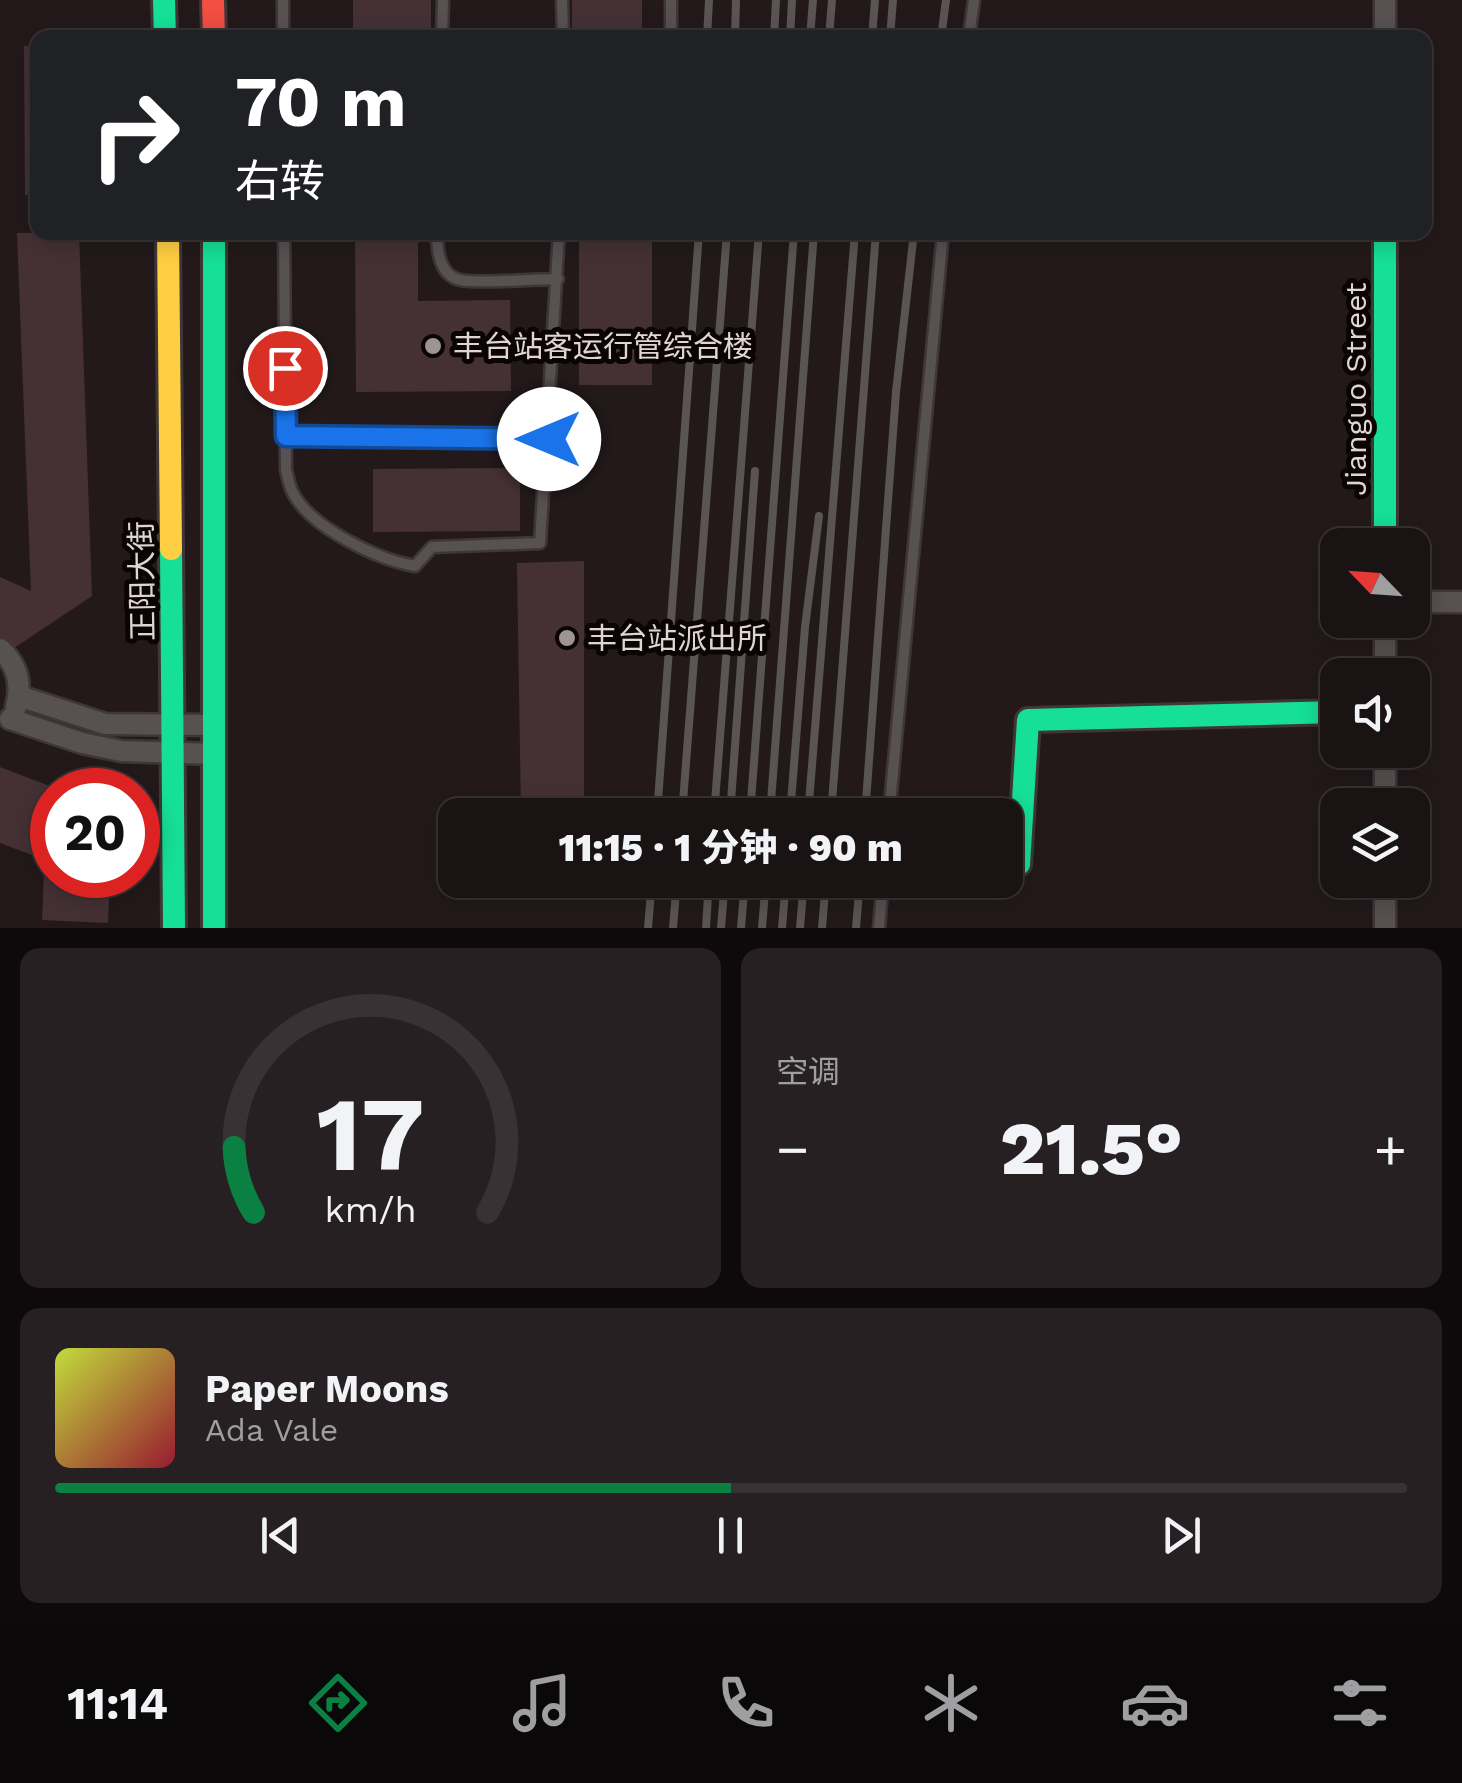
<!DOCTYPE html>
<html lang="zh">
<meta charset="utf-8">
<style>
:root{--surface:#1a1314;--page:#272022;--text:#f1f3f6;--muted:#9f9ea0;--line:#383234;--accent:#0b8043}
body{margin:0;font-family:"Work Sans","Noto Sans SC",sans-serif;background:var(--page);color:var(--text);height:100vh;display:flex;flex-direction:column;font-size:38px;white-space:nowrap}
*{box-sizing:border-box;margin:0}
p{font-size:32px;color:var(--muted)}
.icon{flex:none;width:55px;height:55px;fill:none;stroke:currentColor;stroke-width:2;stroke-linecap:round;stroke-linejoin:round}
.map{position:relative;height:928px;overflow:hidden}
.side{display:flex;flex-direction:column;gap:20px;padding:20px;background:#0e0a0b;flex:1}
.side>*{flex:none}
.top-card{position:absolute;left:30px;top:30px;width:1402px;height:210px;border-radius:20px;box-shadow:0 5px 25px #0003,0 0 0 2px var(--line);background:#202124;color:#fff;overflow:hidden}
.needle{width:65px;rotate:295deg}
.fabs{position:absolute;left:1320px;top:528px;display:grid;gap:20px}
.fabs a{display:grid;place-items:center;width:110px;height:110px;border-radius:20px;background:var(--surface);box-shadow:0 5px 25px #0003,0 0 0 2px var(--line);font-size:50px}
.speed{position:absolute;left:30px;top:768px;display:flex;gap:20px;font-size:50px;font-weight:700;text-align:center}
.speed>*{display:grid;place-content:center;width:130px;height:130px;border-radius:50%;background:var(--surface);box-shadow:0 5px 25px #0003,0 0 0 2px var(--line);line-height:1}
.speed .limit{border:15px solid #d22;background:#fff;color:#111}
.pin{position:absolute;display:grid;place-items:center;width:85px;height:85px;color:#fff;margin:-42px;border:5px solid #fff;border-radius:50%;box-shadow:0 2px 10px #0007}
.me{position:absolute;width:110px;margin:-55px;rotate:270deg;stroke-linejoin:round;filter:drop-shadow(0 0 8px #0008)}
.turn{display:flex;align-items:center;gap:35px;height:210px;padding:0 40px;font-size:45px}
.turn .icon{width:130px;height:130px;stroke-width:2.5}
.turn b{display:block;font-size:70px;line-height:85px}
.big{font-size:75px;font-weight:800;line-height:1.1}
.side .card{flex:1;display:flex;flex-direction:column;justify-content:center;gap:15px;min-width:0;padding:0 35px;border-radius:20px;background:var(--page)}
.side .dial{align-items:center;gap:0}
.dial svg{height:260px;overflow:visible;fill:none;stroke:var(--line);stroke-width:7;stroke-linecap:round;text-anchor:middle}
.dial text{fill:var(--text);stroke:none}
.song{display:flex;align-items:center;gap:30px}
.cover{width:120px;height:120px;border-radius:15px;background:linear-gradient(135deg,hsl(70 70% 55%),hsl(350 70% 35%))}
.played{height:10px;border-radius:5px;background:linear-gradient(90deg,var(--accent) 50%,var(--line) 50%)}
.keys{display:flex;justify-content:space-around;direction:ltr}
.heat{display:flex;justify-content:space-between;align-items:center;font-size:55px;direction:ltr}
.side .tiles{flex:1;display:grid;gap:20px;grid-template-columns:1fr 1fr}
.card:last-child{grid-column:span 2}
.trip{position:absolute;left:438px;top:798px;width:585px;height:100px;border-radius:20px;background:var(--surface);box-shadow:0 5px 25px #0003,0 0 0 2px var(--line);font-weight:800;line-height:100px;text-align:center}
.menu{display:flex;height:160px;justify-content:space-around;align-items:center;background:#0a0808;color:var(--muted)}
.menu .icon{width:70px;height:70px}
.menu .on{color:var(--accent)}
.menu b{font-size:45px;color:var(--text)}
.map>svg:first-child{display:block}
</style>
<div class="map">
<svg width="1462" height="928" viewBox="0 0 1462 928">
<rect width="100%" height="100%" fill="#23191b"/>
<g fill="#453135">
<rect x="353" y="0" width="78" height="33"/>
<rect x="572" y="0" width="70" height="30"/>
<path d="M24 46H38V195H25Z"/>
<path d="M79 232 92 596 11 650 0 645V577L31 591 17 233Z"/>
<path d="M355 232H418V301L510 300 511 391 356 392Z"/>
<rect x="579" y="232" width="73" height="153"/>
<path d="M520 468V531L373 532V469Z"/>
<path d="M584 561V815H521L517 563Z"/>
<path d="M0 767 60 790H52V875H110L108 923 42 920 44 871 37 857 0 843Z"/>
</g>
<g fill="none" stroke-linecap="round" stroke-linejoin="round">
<defs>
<g id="lane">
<path d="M283 0V38"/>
<path d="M562 0 563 38"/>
<path d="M671 0V38"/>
<path d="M442 38 443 0"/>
<path d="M969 38 974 0"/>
<path d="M284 232 286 470C288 477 289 486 293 493 311 528 379 560 415 566L432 547 540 543 559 232"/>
<path d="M437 232C437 250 439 275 460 280 479 284 535 279 558 279"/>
<path d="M285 436 549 439"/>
<path d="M889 815 943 232"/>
<path d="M879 928 883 880"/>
</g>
<g id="street">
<path d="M1385 0V38"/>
<path d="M1412 602H1462"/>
<path d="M1385 620V675"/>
<path d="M0 649C18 665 22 685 16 707"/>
<path d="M19 696 105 724 214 725"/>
<path d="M10 719 82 743 121 751 214 754"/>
<path d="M1385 750V805"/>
<path d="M1385 880V928"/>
</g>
<g id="fast">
<path d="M164 0 165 38"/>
<path d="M214 232V928"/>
<path d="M1385 232V545"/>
<path d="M171 549 174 928"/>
<path d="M1019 864 1028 720 1338 712"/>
</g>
<path id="slow" d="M168 232 171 549"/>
<path id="jam" d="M213 0 214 38"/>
</defs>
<use href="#lane" stroke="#3f3638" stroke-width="15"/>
<use href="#street" stroke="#3f3638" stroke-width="25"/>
<use href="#fast" stroke="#3f3638" stroke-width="28"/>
<use href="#slow" stroke="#3f3638" stroke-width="28"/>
<use href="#jam" stroke="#3f3638" stroke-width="28"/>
<use href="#lane" stroke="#585152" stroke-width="10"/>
<use href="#street" stroke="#585152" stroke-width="20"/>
<use href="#fast" stroke="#16e098" stroke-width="22"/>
<use href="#slow" stroke="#ffcf43" stroke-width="22"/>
<use href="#jam" stroke="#f24e42" stroke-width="22"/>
<g stroke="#5b5455" stroke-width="8">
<path d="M707 38 709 0"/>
<path d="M735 38 736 0"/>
<path d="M774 38 776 0"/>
<path d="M790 38 792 0"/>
<path d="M810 38 813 0"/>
<path d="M829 38 832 0"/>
<path d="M872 38 875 0"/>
<path d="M890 38 893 0"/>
<path d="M941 38 946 0"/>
<path d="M657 815 699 232"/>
<path d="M682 815 727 232"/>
<path d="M714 815 759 232"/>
<path d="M730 815 755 471"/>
<path d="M750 815 794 232"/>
<path d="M770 815 814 232"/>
<path d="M790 815 805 627 819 516"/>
<path d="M808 815 855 232"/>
<path d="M831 815 876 232"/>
<path d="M865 815 896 392 914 232"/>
<path d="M648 928 652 880"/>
<path d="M673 928 677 880"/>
<path d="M706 928 709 880"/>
<path d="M721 928 725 880"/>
<path d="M741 928 745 880"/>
<path d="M762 928 766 880"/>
<path d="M782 928 786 880"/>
<path d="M800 928 804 880"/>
<path d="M822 928 826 880"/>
<path d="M856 928 860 880"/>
</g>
</g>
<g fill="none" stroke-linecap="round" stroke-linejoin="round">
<defs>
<path id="route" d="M285 368 286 436 549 439"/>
</defs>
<use href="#route" stroke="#114b97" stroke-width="25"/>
<use href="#route" stroke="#1a73e8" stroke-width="18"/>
</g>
<g fill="#9e9395" stroke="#0a0405" stroke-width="4">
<circle cx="433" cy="346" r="10"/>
<circle cx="567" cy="638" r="10"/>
</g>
<g text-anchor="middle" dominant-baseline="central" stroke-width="10" stroke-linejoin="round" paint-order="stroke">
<g font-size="30" fill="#e1d4d6" stroke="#0a0405" text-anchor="start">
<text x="453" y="346">丰台站客运行管综合楼</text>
<text x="587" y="638">丰台站派出所</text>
</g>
<g font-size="30" fill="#e1d4d6" stroke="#0a0405">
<text transform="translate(1355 389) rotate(-90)">Jianguo Street</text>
<text transform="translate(142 581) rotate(-91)">正阳大街</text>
</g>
</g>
</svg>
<div class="fabs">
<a><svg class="needle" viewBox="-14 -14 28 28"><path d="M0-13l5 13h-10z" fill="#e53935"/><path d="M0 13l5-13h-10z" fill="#9f9ea0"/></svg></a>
<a><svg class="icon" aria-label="sound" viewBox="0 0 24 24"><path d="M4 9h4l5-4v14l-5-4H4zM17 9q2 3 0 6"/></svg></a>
<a><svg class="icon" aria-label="layers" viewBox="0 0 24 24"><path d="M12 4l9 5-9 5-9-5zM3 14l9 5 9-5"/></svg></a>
</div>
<div class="speed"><div class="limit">20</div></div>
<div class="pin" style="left:285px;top:368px;background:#d93025"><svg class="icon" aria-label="arrive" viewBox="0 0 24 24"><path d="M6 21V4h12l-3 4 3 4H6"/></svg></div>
<svg class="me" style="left:549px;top:439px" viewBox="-20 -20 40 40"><circle r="19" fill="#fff"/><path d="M0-13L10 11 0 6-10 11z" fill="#1a73e8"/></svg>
<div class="trip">11:15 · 1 分钟 · 90 m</div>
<div class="top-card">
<div class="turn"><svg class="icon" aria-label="right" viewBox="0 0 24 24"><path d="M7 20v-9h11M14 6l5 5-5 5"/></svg><div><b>70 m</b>右转</div></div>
</div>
</div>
<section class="side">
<div class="tiles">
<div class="card dial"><svg viewBox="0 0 100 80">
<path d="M14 69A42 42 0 1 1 86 69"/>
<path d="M14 69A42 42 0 0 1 8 49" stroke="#0b8043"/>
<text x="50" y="56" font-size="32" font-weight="700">17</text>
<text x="50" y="72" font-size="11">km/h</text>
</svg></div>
<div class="card"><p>空调</p>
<div class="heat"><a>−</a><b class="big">21.5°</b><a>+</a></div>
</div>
<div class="card">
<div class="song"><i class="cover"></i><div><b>Paper Moons</b><p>Ada Vale</p></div></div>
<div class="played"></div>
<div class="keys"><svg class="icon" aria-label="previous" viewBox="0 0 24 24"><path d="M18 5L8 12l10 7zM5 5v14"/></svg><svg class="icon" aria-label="pause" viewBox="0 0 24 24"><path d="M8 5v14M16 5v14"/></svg><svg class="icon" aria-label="next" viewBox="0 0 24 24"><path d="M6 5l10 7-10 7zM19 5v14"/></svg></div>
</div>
</div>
</section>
<nav class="menu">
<b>11:14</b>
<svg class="icon on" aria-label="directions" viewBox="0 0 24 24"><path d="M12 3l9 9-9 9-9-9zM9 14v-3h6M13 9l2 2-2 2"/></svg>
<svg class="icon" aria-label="music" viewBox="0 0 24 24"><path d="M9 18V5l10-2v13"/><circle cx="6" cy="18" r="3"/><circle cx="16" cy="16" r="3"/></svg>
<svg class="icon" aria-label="phone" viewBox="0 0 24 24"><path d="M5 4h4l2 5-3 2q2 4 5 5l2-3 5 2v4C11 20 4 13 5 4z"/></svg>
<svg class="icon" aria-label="climate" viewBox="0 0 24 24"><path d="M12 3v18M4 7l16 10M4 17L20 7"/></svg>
<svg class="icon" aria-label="car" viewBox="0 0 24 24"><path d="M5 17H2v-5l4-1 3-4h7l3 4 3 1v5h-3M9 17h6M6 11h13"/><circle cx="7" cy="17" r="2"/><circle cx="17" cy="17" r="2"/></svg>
<svg class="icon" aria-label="filters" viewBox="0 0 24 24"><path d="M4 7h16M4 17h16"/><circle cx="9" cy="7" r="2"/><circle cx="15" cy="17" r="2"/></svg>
</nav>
